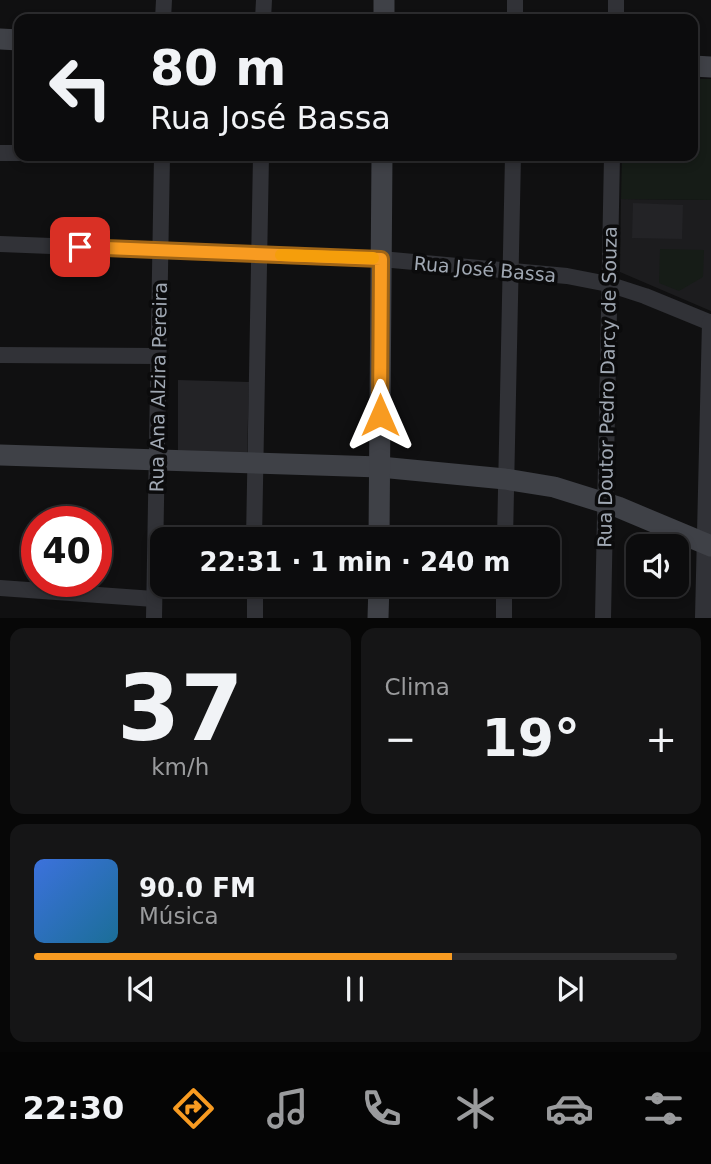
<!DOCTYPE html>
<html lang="pt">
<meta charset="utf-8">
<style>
:root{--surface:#0c0c0d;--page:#151516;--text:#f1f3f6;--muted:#9a9b9d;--line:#2c2c2e;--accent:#f89b21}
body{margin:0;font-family:"DejaVu Sans",sans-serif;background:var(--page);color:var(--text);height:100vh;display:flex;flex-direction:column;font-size:26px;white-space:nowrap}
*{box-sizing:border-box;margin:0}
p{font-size:23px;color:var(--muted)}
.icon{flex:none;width:38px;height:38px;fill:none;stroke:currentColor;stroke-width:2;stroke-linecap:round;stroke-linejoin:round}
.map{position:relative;height:618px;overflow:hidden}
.side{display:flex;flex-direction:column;gap:10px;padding:10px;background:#070707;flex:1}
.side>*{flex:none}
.top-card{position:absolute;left:14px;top:14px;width:684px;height:147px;border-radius:14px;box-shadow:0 4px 10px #0003,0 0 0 2px var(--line);background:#0c0c0d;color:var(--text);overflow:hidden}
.buttons{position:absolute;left:626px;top:534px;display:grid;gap:14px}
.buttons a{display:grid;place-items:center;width:63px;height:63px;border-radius:14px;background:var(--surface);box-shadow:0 4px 10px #0003,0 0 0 2px var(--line);font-size:35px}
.speed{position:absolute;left:21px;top:506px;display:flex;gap:14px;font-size:35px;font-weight:700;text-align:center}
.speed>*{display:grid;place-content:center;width:91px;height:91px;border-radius:50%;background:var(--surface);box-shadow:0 4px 10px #0003,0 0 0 2px var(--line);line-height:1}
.speed .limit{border:10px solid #d22;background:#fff;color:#111}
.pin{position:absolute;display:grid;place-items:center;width:60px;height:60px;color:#fff;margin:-30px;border-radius:14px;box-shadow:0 4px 10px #0006}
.me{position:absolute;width:77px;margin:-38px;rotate:0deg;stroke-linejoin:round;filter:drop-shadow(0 0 5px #0008)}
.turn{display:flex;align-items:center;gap:24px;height:147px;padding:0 21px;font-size:32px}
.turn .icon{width:91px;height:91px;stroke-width:2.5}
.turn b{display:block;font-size:49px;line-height:60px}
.big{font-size:52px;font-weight:800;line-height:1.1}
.side .tile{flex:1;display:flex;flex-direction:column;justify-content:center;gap:10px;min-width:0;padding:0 24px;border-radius:14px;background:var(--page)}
.side .dial{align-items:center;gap:0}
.dial b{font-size:91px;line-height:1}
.song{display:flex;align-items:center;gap:21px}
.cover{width:84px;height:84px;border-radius:10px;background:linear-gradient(135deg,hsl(220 70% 55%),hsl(200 70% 35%))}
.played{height:7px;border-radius:4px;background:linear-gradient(90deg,var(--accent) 65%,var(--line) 65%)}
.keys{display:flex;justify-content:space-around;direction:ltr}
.heat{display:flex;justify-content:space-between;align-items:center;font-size:38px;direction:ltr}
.side .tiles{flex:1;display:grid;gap:10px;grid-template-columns:1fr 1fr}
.tile:last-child{grid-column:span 2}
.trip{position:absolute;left:150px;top:527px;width:410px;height:70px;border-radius:14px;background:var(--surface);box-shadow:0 4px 10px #0003,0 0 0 2px var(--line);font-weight:800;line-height:70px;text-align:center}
.menu{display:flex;height:112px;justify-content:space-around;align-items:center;background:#050505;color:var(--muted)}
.menu .icon{width:49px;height:49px}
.menu .active{color:var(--accent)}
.menu b{font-size:32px;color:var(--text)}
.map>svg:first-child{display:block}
</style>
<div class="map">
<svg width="711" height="618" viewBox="0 0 711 618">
<rect width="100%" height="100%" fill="#101011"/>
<path fill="#1c1c1e" d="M621 199 711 200V311L620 272Z"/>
<g fill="#161c17">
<path d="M693 79H711V200L621 199 622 156H693Z"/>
<path d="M660 249 704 250 703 277 679 291 659 283Z"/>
</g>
<g fill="#232326">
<path d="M633 203 683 205 682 239 632 238Z"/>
<path d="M178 380 249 382 247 455 178 452Z"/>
</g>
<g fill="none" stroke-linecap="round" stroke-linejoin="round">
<g stroke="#313237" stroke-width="16">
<path d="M163 19 164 0"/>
<path d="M263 19 264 0"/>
<path d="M515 19V0"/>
<path d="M616 19V0"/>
<path d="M0 153H19"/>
<path d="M0 244 381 259 567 276 608 284 645 296 711 323"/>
<path d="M0 355 158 356"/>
<path d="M254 539 261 156"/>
<path d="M505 539 513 156"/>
<path d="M255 584V618"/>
<path d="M0 588 154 599"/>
<path d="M154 618 162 156"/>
<path d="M504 618V584"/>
<path d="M603 618 612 156"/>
<path d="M703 618 710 322"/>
</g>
<g stroke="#3f4147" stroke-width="21">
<path d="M384 19V0"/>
<path d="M0 39 19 40"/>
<path d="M693 66 711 67"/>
<path d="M0 455 380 467 505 479 554 487 618 507 711 546"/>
<path d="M379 539 382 156"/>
<path d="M378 618 379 584"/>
</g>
</g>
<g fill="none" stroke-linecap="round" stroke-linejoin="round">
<defs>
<path id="route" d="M80 247 381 259 380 415"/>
</defs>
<use href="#route" stroke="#a16515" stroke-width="18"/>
<use href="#route" stroke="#f89b21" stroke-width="12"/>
<path stroke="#f59e0b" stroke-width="12" d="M281 255 373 258"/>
</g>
<g text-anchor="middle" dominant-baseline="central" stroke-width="7" stroke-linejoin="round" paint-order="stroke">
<g font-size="19" fill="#a0a8b3" stroke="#0b0b0c">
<text transform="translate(485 269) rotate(5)">Rua José Bassa</text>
<text transform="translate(158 387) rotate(-89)">Rua Ana Alzira Pereira</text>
<text transform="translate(607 387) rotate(-89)">Rua Doutor Pedro Darcy de Souza</text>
</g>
</g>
</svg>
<div class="buttons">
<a><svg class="icon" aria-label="sound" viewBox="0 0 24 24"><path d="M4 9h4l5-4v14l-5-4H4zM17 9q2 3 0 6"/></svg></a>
</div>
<div class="speed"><div class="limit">40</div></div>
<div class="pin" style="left:80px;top:247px;background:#d93025"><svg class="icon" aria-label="arrive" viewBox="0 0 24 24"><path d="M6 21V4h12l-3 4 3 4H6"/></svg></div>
<svg class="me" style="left:380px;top:415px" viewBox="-20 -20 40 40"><path d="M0-17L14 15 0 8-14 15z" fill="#f89b21" stroke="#fff" stroke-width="4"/></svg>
<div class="trip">22:31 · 1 min · 240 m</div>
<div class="top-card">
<div class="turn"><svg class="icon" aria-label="left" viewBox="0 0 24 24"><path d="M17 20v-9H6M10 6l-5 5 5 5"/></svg><div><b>80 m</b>Rua José Bassa</div></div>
</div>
</div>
<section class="side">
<div class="tiles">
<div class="tile dial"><b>37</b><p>km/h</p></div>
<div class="tile"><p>Clima</p>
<div class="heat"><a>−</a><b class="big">19°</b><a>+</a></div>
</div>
<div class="tile">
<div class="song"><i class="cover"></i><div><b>90.0 FM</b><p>Música</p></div></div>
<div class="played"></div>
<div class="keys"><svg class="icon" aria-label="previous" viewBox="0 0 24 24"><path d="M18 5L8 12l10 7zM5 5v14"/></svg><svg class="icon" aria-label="pause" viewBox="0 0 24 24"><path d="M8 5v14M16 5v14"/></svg><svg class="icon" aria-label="next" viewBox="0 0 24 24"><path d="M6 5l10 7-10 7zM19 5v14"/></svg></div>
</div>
</div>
</section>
<nav class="menu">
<b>22:30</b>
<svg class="icon active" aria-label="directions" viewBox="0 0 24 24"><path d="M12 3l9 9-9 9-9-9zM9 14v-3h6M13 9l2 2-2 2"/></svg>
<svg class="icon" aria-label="music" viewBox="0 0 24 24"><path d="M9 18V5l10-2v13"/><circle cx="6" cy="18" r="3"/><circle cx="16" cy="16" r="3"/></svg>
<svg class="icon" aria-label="phone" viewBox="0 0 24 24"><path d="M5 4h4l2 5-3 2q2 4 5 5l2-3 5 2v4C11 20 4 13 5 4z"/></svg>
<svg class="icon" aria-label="climate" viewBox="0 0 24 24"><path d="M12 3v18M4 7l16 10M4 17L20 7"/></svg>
<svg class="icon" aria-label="car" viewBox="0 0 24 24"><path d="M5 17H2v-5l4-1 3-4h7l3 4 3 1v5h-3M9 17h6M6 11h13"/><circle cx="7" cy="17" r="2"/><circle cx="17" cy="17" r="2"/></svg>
<svg class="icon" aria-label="filters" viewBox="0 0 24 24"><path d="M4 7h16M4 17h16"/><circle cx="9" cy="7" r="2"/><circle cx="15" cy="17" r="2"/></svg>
</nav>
